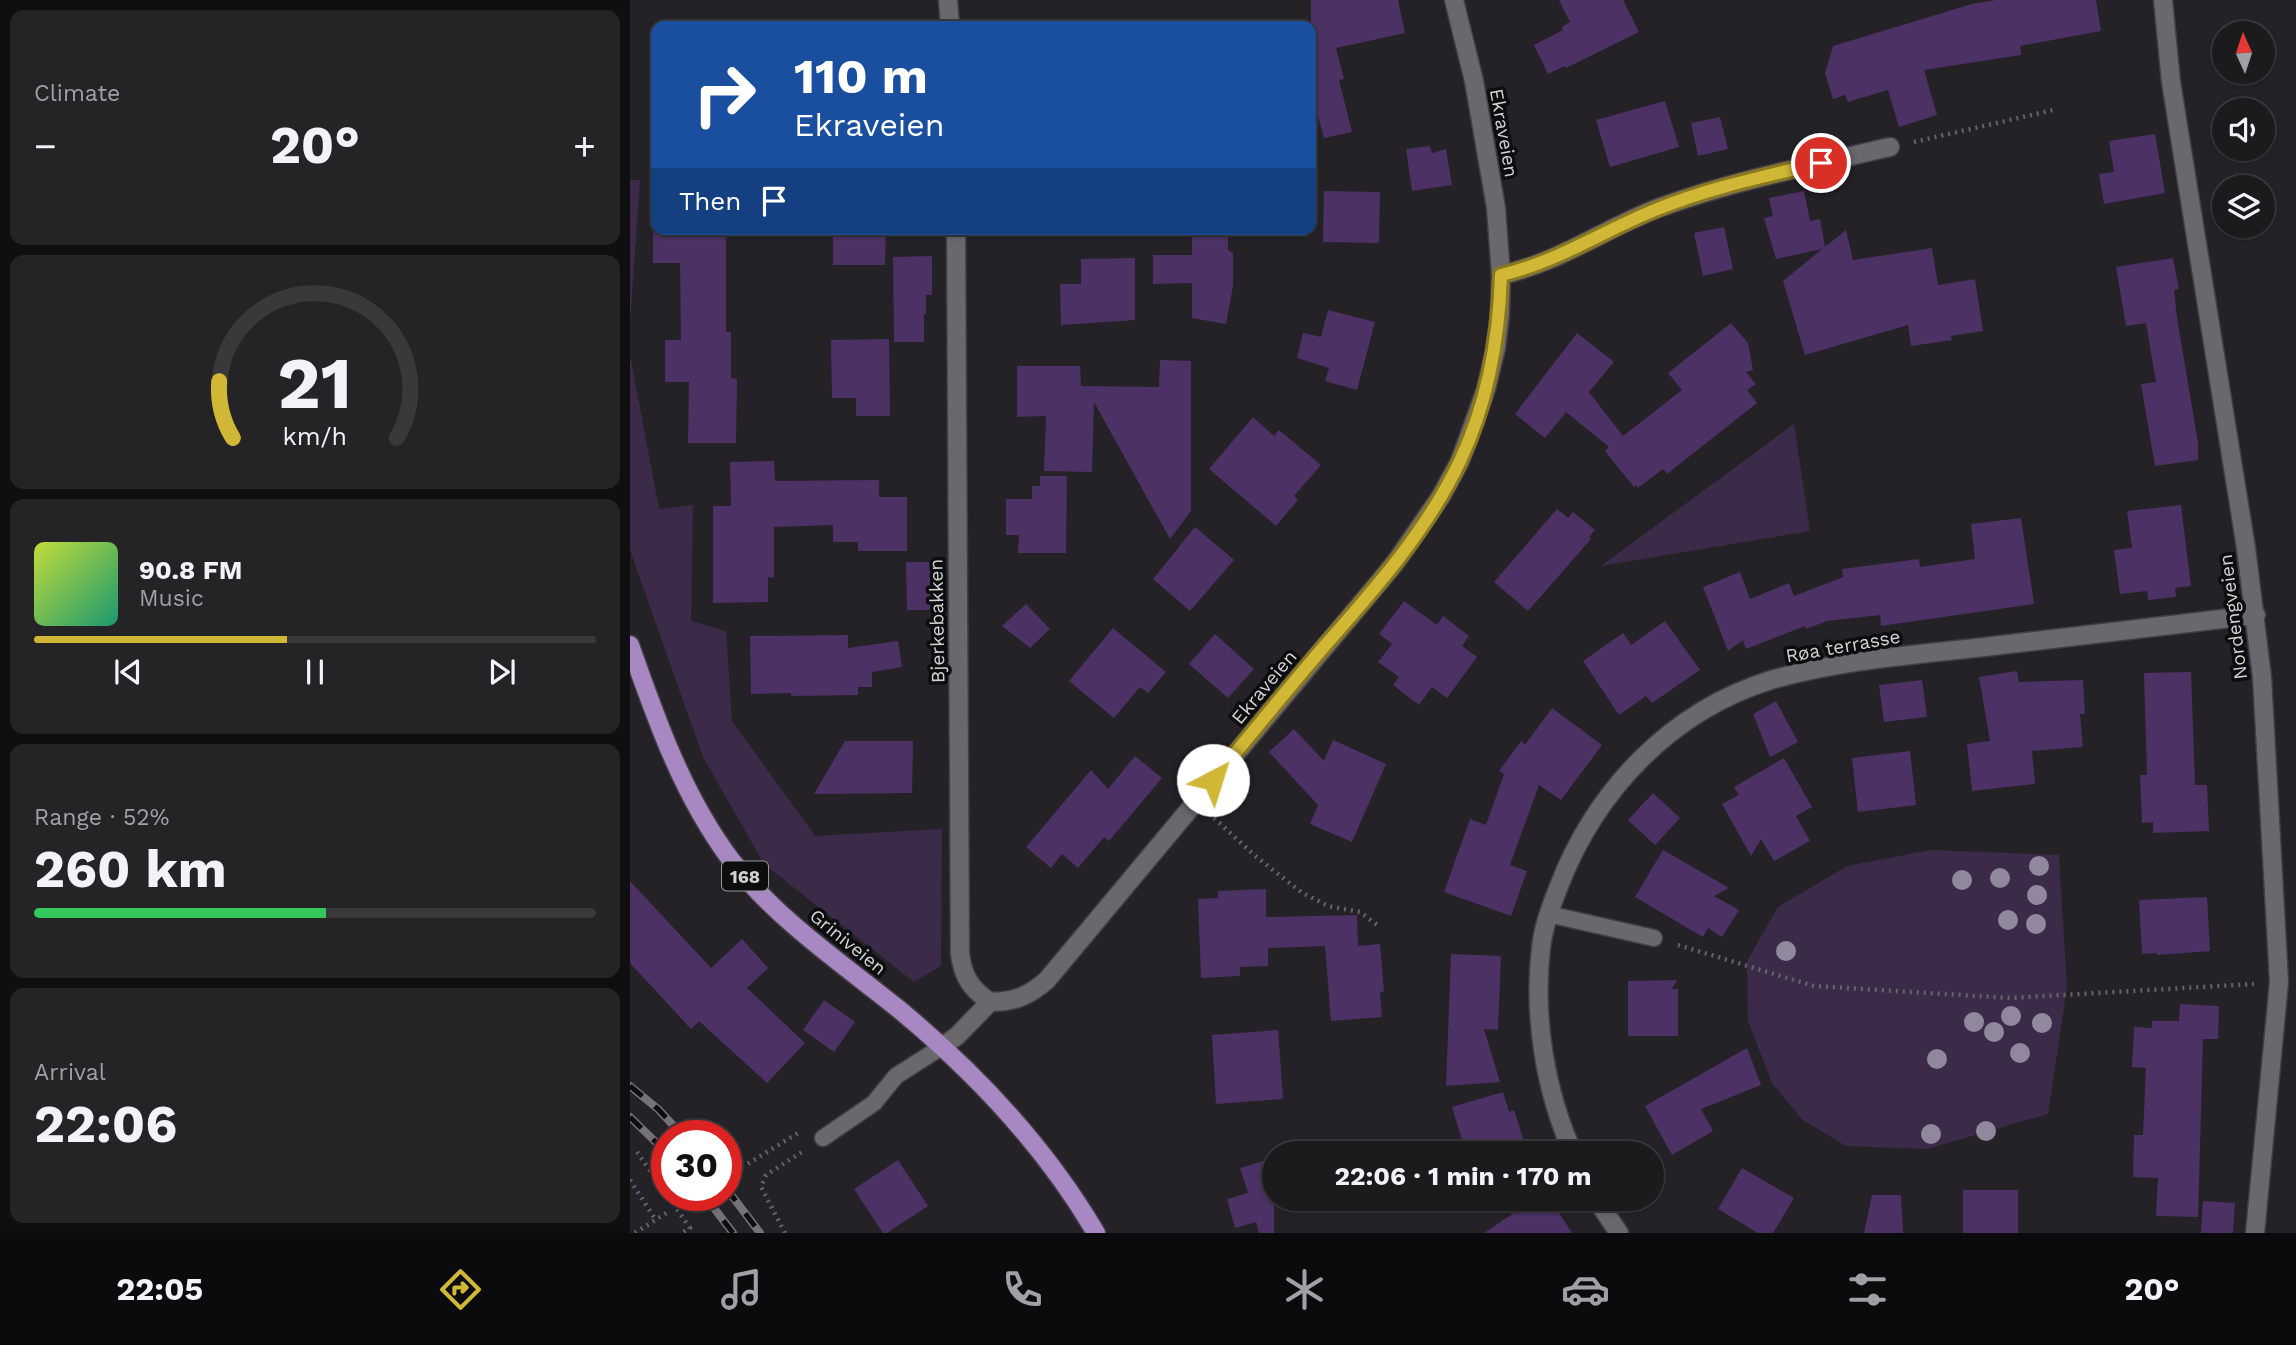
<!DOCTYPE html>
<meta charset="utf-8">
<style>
:root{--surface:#1b1a1d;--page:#242326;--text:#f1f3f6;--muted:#a0a1a4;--line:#39383b;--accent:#d1b736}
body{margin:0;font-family:"Work Sans",sans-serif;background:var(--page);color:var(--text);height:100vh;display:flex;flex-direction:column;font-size:26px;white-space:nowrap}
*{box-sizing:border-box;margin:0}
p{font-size:23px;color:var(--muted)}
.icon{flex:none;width:38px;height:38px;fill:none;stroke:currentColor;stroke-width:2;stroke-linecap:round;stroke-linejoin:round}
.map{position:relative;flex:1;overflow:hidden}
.drawer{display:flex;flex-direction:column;gap:10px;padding:10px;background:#0f0e10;width:630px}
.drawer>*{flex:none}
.hud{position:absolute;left:21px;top:21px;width:665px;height:214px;border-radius:14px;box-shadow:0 2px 5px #0004,0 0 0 2px var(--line);background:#1a4fa0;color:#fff;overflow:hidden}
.needle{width:46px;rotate:357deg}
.controls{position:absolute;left:1582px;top:21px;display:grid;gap:14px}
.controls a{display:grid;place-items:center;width:63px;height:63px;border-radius:50%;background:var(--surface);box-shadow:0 2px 5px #0004,0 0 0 2px var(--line);font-size:35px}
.speed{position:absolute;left:21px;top:1120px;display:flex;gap:14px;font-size:35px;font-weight:700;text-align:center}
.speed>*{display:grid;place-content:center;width:91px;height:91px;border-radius:50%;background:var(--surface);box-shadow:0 2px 5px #0004,0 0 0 2px var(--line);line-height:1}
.speed .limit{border:10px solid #d22;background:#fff;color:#111}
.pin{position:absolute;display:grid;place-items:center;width:60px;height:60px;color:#fff;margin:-30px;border:4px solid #fff;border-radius:50%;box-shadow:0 2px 7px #0007}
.me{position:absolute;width:77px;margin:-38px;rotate:40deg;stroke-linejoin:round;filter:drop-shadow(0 0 5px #0008)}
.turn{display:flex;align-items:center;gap:24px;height:147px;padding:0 28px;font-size:32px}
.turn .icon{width:91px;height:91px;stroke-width:2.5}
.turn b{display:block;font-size:49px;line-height:60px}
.then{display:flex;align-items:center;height:66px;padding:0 28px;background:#0003;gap:14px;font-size:26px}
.big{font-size:52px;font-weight:700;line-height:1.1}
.drawer .card{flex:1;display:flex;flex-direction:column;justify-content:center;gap:10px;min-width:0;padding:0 24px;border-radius:14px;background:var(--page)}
.drawer .dial{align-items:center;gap:0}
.dial svg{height:182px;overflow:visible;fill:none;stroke:var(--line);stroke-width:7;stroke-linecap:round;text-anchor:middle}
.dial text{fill:var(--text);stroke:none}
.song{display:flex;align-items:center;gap:21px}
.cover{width:84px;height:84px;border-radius:10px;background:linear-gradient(135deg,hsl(70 70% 55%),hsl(160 70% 35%))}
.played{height:7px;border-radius:4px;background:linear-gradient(90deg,var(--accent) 45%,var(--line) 45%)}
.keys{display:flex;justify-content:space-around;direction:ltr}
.heat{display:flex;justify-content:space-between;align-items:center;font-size:38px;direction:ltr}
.charge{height:10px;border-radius:5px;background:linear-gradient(90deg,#34c759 52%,var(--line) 0)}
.trip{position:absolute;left:632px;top:1141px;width:402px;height:70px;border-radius:35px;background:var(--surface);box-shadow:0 2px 5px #0004,0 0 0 2px var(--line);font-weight:700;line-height:70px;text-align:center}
.dock{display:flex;height:112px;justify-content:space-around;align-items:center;background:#0b0a0c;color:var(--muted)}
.dock .icon{width:49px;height:49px}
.dock .on{color:var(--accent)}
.dock b{font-size:32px;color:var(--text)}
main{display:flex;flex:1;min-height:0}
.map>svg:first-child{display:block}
</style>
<main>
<section class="drawer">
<div class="card"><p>Climate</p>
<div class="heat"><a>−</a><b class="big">20°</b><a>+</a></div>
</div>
<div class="card dial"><svg viewBox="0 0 100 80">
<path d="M14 69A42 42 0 1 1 86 69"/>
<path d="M14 69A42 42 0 0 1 8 44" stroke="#d1b736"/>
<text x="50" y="56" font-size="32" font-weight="700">21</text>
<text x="50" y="72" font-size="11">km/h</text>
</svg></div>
<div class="card">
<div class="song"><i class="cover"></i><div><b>90.8 FM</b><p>Music</p></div></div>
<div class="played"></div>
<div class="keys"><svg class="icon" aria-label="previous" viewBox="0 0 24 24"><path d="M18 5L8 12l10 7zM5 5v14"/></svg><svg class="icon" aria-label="pause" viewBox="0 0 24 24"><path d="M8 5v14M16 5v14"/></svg><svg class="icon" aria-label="next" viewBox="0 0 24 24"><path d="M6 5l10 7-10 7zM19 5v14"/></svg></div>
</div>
<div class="card"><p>Range · 52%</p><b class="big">260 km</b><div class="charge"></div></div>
<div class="card"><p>Arrival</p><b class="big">22:06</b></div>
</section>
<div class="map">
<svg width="1666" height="1233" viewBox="0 0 1666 1233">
<rect width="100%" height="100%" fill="#242227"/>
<g fill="#3b2b49">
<path d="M0 180H10L0 323Z"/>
<path d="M0 355 29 509 63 505 61 621 96 631 102 721 185 836 312 829 311 966 284 982 134 864 73 757 0 550Z"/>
<path d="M1164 424 1180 531 971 566Z"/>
<path d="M1301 850 1429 855 1437 987 1418 1114 1297 1149 1216 1146 1173 1120 1142 1083 1118 1021 1117 961 1148 907 1217 866Z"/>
</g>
<g fill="#4c3164">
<path d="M681 0H768L775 33 706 48 714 79 709 80 722 132 694 138 688 116 681 118Z"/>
<path d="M929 0H993L1009 32 936 68 935 66 918 74 904 45 933 30 932 27 940 22Z"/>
<path d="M1366 0H1466L1471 31 1390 46 1391 55 1294 70 1307 115 1269 127 1258 90 1218 102 1215 95 1203 99 1195 73 1203 46 1342 4Z"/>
<path d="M1035 101 1049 147 980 167 966 120Z"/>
<path d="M1090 117 1098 149 1068 156 1061 123Z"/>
<path d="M1525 134 1535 193 1474 204 1469 174 1484 172 1479 141Z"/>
<path d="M800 146 802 153 816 149 822 185 782 191 776 149Z"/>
<path d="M694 191 750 192 749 243 693 242Z"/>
<path d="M1174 191 1180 221 1190 219 1195 247 1216 230 1223 260 1302 248 1308 285 1345 279 1353 331 1321 336 1322 340 1281 346 1278 325 1175 355 1153 281 1192 249 1146 259 1134 218 1143 216 1139 198Z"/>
<path d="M1094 227 1103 269 1073 276 1064 233Z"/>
<path d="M23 229H96V332H101V378L107 379 106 443H58L59 382H35V340H51L50 263H23Z"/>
<path d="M203 229H256L255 265H203Z"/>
<path d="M575 231 598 232V250L603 253V286L596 324 562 318V283L523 284V255H562V233Z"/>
<path d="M302 256V295H296V314H294V342H264L263 257Z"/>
<path d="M505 258V320L431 325 430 284H451V259Z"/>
<path d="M1543 258 1549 289 1544 290 1547 318 1568 443V460L1525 466 1511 384 1526 382 1516 323 1496 326 1486 267Z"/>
<path d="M698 310 745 322 727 390 695 381 699 368 667 358 673 333 691 337Z"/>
<path d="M1101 323 1118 343 1123 370 1116 372 1126 384 1117 390 1127 403 1037 474 1033 469 1008 488 1006 485 1004 487 975 451 979 447 936 412 915 438 885 414 947 333 984 362 959 392 993 436 1052 390 1038 373Z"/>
<path d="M259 339 260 416H226V398H202L201 340Z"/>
<path d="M530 360 561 361V511L540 539 464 402 462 472 414 471 416 416 387 417V366H450L451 386 529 387Z"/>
<path d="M623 417 644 436 649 430 691 465 664 496 668 500 646 526 579 469Z"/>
<path d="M144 461 145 481 249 480V497H277V551H228V542H203V525L144 527V578L138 577V602L83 603V506H101L100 462Z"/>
<path d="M410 476H437L436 553H388L389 535H376V499H402V486H410Z"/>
<path d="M1551 505 1561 586 1545 588 1546 597 1518 600 1517 591 1490 594 1484 550 1502 548 1497 511Z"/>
<path d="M927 509 938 518 943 512 965 530 959 537 961 539 898 611 864 582Z"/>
<path d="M1391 518 1404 604 1251 626 1250 615 1197 621 1176 629 1175 626 1116 649 1113 640 1098 651 1073 587 1110 572 1120 599 1159 583 1164 596 1213 577 1212 569 1289 559 1290 567 1345 559 1341 524Z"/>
<path d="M565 527 604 560 560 611 523 579Z"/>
<path d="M276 562H305L306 610H277Z"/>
<path d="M774 601 807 625 813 616 839 636 832 646 847 657 817 698 802 687 789 705 763 685 769 677 748 662 762 644 749 634Z"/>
<path d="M396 604 420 629 400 648 372 626Z"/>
<path d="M1035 621 1070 670 1022 703 1016 696 989 715 953 661 993 633 1001 645Z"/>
<path d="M483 628 536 672 518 693 510 687 484 718 439 681Z"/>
<path d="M585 634 624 669 598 698 559 664Z"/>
<path d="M218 635V648L268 641 272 667 242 672V687H228V695L161 696V693L121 694 120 636Z"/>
<path d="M1387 671 1389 682 1453 680 1455 714H1450L1453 747 1402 751 1405 784 1342 791 1337 744 1360 741 1349 677Z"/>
<path d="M1561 672 1565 785H1577L1579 831 1523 833V822L1512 823 1510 775H1517L1514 673Z"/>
<path d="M1292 680 1297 717 1254 722 1249 685Z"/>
<path d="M1146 701 1168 742 1140 757 1123 714Z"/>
<path d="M922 708 972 745 931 800 909 785 880 865 897 871 881 916 814 892 840 819 856 825 874 774 869 771 891 741 895 745Z"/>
<path d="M664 729 694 761 703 740 756 764 722 842 680 824 688 805 639 752Z"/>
<path d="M215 741H283L282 793 184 794Z"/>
<path d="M1280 751 1286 805 1228 812 1222 758Z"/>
<path d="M505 756 532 778 479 841 474 837 448 868 432 854 421 868 396 847 461 770 478 789Z"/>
<path d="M1154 758 1182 807 1166 816 1180 841 1144 861 1131 839 1121 856 1092 804 1109 795 1104 787Z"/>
<path d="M1023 793 1050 818 1025 845 998 820Z"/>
<path d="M1033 850 1099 888 1084 896 1109 910 1092 937 1078 928 1073 937 1005 897Z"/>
<path d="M0 881 81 968 112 939 138 968 117 988 175 1043 137 1083 69 1021 61 1029 0 963Z"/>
<path d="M636 889V917L727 915 728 946 750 944 754 992H750L752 1017 701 1021 695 946 638 948V966L610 967V976L571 978 568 899 588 898V891Z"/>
<path d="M1577 897 1580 951 1527 955V953L1512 954 1509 900Z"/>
<path d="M821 954 871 956 868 1030 854 1029 870 1082 816 1086Z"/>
<path d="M1047 980 1042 989H1048V1036H998V981Z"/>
<path d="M194 1000 225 1022 204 1052 173 1030Z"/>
<path d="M1550 1004 1589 1006 1588 1039H1573L1568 1217 1526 1216 1528 1178 1503 1177 1504 1135H1513L1516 1068 1502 1067 1504 1027 1522 1028V1021H1549Z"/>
<path d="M648 1030 653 1099 586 1104 582 1035Z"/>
<path d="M1117 1048 1131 1085 1071 1109 1083 1131 1042 1155 1015 1106Z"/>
<path d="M873 1092 879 1112 884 1110 896 1148 889 1149 891 1153H836L822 1107Z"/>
<path d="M644 1158V1233H629L626 1222 605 1228 597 1199 618 1193 610 1168Z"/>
<path d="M268 1160 298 1206 257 1233H253L224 1189Z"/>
<path d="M1112 1168 1164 1198 1143 1233H1128L1088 1209Z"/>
<rect x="1333" y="1190" width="55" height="43"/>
<path d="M1242 1195H1271L1273 1233H1234Z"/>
<path d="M905 1199H920L942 1233H854Z"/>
<path d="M1573 1201 1605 1203 1603 1233H1571Z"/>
</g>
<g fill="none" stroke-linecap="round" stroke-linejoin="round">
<defs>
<g id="lane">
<path d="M918 914 1024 938"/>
<path d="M193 1138 244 1103 266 1076 313 1046"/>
</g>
<g id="street">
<path d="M318 0 320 26"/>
<path d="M1533 0 1541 82 1616 548 1632 677 1649 982 1625 1233"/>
<path d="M326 229 330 954C333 977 341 989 360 1002"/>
<path d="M871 275C931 262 973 229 1028 208 1103 181 1182 165 1260 147"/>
<path d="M313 1046 327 1036 360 1002C384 1002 399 996 417 980L765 563 811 496 830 461 856 389 866 348 870 315 871 275 866 208 844 81 824 0"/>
<path d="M943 1153C915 1091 903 1016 911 948 913 927 921 906 929 886 966 790 1041 711 1141 680 1210 660 1283 655 1354 647 1444 636 1535 626 1626 615"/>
<path d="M966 1199 989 1233"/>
</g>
<path id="primary" d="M0 645C26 719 53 796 101 860 147 920 213 964 271 1011 348 1075 415 1146 466 1233"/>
</defs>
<use href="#lane" stroke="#413e43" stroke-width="19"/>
<use href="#street" stroke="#413e43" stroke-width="21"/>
<use href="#primary" stroke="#413e43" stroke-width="21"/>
<g stroke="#666469" stroke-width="4.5" stroke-dasharray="2 5" stroke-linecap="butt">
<path d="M1284 142 1423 110"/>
<path d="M584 818 624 855 671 892 698 906 730 912 750 927"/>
<path d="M1048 945 1184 986 1380 998 1624 984"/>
<path d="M7 1152 60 1228 52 1233"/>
<path d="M106 1171 168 1133"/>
<path d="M0 1180 25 1219"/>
<path d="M5 1233 38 1212"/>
<path d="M155 1233 131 1187 136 1175 172 1152"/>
</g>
<use href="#lane" stroke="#6a676d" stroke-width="16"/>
<use href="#street" stroke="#6a676d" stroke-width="18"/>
<use href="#primary" stroke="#a788c3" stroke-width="18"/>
<defs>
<g id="rail">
<path d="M0 1086 28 1109 53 1136"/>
<path d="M0 1117 37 1153"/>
<path d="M96 1188 130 1233"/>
<path d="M74 1195 103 1233"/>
</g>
</defs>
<use href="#rail" stroke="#757377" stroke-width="8"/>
<use href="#rail" stroke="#0d0c0e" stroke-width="5" stroke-dasharray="16" stroke-linecap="butt"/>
</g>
<g fill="#92889d">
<circle cx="1409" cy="866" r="10"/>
<circle cx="1370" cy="878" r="10"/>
<circle cx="1332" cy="880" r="10"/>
<circle cx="1407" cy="895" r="10"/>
<circle cx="1378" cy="920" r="10"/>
<circle cx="1406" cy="924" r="10"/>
<circle cx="1156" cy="951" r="10"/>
<circle cx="1381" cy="1016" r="10"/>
<circle cx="1344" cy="1022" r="10"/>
<circle cx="1412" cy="1023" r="10"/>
<circle cx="1364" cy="1032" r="10"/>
<circle cx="1390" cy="1053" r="10"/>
<circle cx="1307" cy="1059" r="10"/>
<circle cx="1356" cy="1131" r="10"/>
<circle cx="1301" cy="1134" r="10"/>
</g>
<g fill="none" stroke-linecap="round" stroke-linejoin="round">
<defs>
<path id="route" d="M583 780C619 737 655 692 692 649 743 591 797 531 830 461 858 402 869 339 871 275 927 262 973 231 1025 210 1078 188 1136 176 1191 163"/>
</defs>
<use href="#route" stroke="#887723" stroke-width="18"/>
<use href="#route" stroke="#d1b736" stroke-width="12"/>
</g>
<g text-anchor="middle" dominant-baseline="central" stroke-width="7" stroke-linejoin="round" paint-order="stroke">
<rect fill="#0d0c0e" stroke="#979699" stroke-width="2" x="92" y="861.5" width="46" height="29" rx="5"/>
<g font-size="18" font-weight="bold" fill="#d2d1d4">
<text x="115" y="876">168</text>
</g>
<g font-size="19" fill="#d2d1d4" stroke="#0d0c0e">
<text transform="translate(874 133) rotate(80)">Ekraveien</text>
<text transform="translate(1603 617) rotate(-97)">Nordengveien</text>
<text transform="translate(307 621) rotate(-91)">Bjerkebakken</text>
<text transform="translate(1213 646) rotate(-10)">Røa terrasse</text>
<text transform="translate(634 687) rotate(-50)">Ekraveien</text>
<text transform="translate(218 942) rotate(39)">Griniveien</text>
</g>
</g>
</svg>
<div class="controls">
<a><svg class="needle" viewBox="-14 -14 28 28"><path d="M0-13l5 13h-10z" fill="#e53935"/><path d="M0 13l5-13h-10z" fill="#a0a1a4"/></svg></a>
<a><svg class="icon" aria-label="sound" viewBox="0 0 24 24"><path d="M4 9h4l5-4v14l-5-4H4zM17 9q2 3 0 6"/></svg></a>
<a><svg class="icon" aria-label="layers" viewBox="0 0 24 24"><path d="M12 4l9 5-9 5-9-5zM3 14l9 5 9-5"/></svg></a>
</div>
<div class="speed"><div class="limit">30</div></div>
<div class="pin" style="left:1191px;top:163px;background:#d93025"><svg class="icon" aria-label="arrive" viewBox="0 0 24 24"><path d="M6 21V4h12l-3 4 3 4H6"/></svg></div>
<svg class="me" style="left:583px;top:780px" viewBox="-20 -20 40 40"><circle r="19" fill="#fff"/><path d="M0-13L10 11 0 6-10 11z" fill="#d1b736"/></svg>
<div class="trip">22:06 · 1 min · 170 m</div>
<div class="hud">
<div class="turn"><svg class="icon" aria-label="right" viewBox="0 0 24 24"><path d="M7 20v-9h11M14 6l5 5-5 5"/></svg><div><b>110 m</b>Ekraveien</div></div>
<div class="then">Then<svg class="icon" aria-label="arrive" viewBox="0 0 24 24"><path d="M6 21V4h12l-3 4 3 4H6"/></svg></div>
</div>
</div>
</main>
<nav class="dock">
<b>22:05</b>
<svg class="icon on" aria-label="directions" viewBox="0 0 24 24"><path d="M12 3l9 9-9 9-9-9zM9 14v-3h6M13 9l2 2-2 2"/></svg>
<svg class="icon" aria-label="music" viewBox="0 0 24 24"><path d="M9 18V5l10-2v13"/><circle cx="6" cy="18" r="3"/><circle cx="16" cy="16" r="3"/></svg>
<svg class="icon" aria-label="phone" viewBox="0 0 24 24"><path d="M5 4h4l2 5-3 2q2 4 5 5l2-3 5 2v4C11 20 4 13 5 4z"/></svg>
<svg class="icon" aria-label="climate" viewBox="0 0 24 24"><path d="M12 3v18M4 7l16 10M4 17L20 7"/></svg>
<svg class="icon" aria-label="car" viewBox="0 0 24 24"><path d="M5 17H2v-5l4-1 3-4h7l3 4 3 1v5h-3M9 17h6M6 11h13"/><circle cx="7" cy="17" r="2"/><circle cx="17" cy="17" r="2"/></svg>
<svg class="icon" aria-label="filters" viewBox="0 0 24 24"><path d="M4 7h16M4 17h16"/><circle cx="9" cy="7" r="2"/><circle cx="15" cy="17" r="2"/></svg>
<b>20°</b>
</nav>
